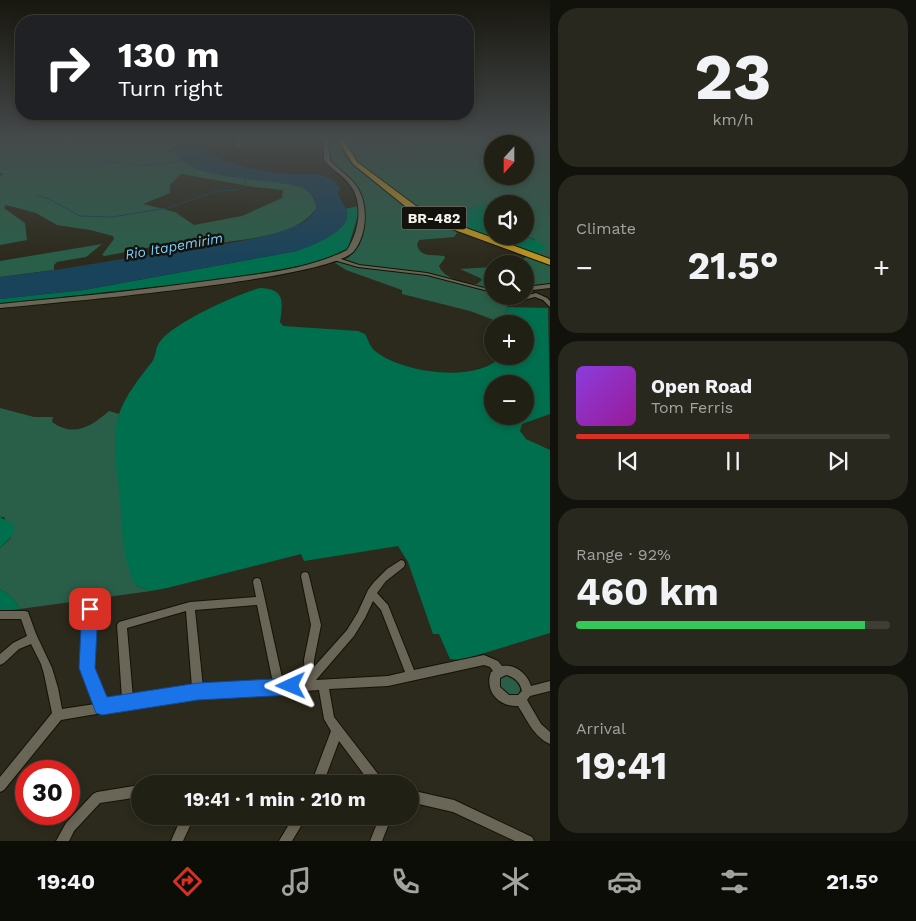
<!DOCTYPE html>
<meta charset="utf-8">
<style>
:root{--surface:#212015;--page:#29281e;--text:#f1f3f6;--muted:#a2a3a0;--line:#3e3e34;--accent:#d93025}
body{margin:0;font-family:"Work Sans",sans-serif;background:var(--page);color:var(--text);height:100vh;display:flex;flex-direction:column;font-size:19px;white-space:nowrap}
*{box-sizing:border-box;margin:0}
p{font-size:16px;color:var(--muted)}
.icon{flex:none;width:28px;height:28px;fill:none;stroke:currentColor;stroke-width:2;stroke-linecap:round;stroke-linejoin:round}
.map{position:relative;flex:1;overflow:hidden}
.details{display:flex;flex-direction:column;gap:8px;padding:8px;background:#12120c;width:366px}
.details>*{flex:none}
.hud{position:absolute;left:15px;top:15px;width:459px;height:105px;border-radius:20px;box-shadow:0 2px 8px #0003,0 0 0 1px var(--line);background:#202124;color:#fff;overflow:hidden}
.needle{width:32px;rotate:201deg}
.buttons{position:absolute;left:484px;top:135px;display:grid;gap:10px}
.buttons a{display:grid;place-items:center;width:50px;height:50px;border-radius:50%;background:var(--surface);box-shadow:0 2px 8px #0003,0 0 0 1px var(--line);font-size:25px}
.speed{position:absolute;left:15px;top:760px;display:flex;gap:10px;font-size:25px;font-weight:700;text-align:center}
.speed>*{display:grid;place-content:center;width:65px;height:65px;border-radius:50%;background:var(--surface);box-shadow:0 2px 8px #0003,0 0 0 1px var(--line);line-height:1}
.speed .limit{border:8px solid #d22;background:#fff;color:#111}
.pin{position:absolute;display:grid;place-items:center;width:42px;height:42px;color:#fff;margin:-21px;border-radius:10px;box-shadow:0 2px 8px #0006}
.me{position:absolute;width:55px;margin:-28px;rotate:269deg;stroke-linejoin:round;filter:drop-shadow(0 0 4px #0008)}
.turn{display:flex;align-items:center;gap:18px;height:105px;padding:0 20px;font-size:22px}
.turn .icon{width:65px;height:65px;stroke-width:2.5}
.turn b{display:block;font-size:35px;line-height:42px}
.big{font-size:38px;font-weight:700;line-height:1.1}
.details .card{flex:1;display:flex;flex-direction:column;justify-content:center;gap:8px;min-width:0;padding:0 18px;border-radius:20px;background:var(--page)}
.details .dial{align-items:center;gap:0}
.dial b{font-size:65px;line-height:1}
.song{display:flex;align-items:center;gap:15px}
.cover{width:60px;height:60px;border-radius:8px;background:linear-gradient(135deg,hsl(270 70% 55%),hsl(300 70% 35%))}
.played{height:5px;border-radius:2px;background:linear-gradient(90deg,var(--accent) 55%,var(--line) 55%)}
.keys{display:flex;justify-content:space-around;direction:ltr}
.heat{display:flex;justify-content:space-between;align-items:center;font-size:28px;direction:ltr}
.charge{height:8px;border-radius:4px;background:linear-gradient(90deg,#34c759 92%,var(--line) 0)}
.trip{position:absolute;left:131px;top:775px;width:288px;height:50px;border-radius:25px;background:var(--surface);box-shadow:0 2px 8px #0003,0 0 0 1px var(--line);font-weight:700;line-height:50px;text-align:center}
.menu{display:flex;height:80px;justify-content:space-around;align-items:center;background:#0d0d08;color:var(--muted)}
.menu .icon{width:35px;height:35px}
.menu .selected{color:var(--accent)}
.menu b{font-size:22px;color:var(--text)}
main{display:flex;flex:1;min-height:0}
.map>svg:first-child{display:block}
</style>
<main>
<div class="map">
<svg width="550" height="841" viewBox="0 0 550 841">
<rect width="100%" height="100%" fill="#2c2a1c"/>
<g fill="#295f49" fill-rule="evenodd">
<path d="M0 140H175L177 146 165 153 175 150V154C216 183 256 174 301 187L311 193 317 207C299 236 251 238 220 243L217 239H210L151 247 105 256 102 255 114 239 113 236 90 230 57 225 36 213 6 205 4 208 25 223 27 240 0 245V176L4 174 0 173ZM181 174 254 187 283 190 282 198 242 216 194 225 175 212 143 204 170 193V185Z"/>
<path d="M329 140H338L344 155 352 165 402 205 455 230 457 233 454 237 419 240 417 245C421 258 432 254 444 256L445 258 439 266C443 278 465 284 477 284L482 280 480 278 460 269 492 267V296L508 307 502 323 470 311 402 294V290L346 270 335 263 348 258 353 253C373 191 365 203 328 158Z"/>
<path d="M345 140H399L397 146H412L421 151 492 147V176H525V144H532L531 140H550V260L534 254 544 249 534 239 525 236V204L478 205 464 212 412 205 358 164 351 155Z"/>
<path d="M102 244 86 257 57 262 54 265V270L0 277V261Z"/>
<path d="M526 256 550 265V286L525 291V264H520Z"/>
<path d="M0 408 34 417H53L52 422C74 438 92 426 109 411L119 414 115 436 136 586 151 591 20 609 13 598 0 589V548L11 538 4 517H0Z"/>
<path d="M508 675 515 677 521 687 518 695H508L499 686V679Z"/>
</g>
<g fill="#006f4e" fill-rule="evenodd">
<path d="M399 140H531L532 144H492V147L421 151 412 146 398 147 397 143Z"/>
<path d="M412 205 464 212 478 205H492V211L489 212 485 222 492 226V236H525L544 244 546 247 542 251 534 254 446 222Z"/>
<path d="M358 206V215L347 251 332 260 211 282 0 306V299L84 290 297 251 347 212 345 209Z"/>
<path d="M260 288C285 289 283 301 280 322L283 326 358 331 365 334C368 339 370 347 375 351 402 373 477 384 502 356H525V324H502L508 307 548 308 550 414 522 424 520 431 526 439 550 450V633L461 660 450 659 439 634H433L408 562 398 546 304 561 301 554 167 588 151 591 136 586C122 560 122 530 120 501 118 474 110 440 119 414 125 396 140 377 152 362 156 356 155 351 158 345 167 325 237 294 260 288ZM492 384H525V416H492Z"/>
<path d="M0 517 14 525C16 536 7 540 0 548Z"/>
<path d="M0 589 13 598 20 609 0 612Z"/>
</g>
<path fill="#19435b" d="M184 140H209L205 150 207 153C232 165 263 173 290 174 301 175 311 172 321 175 330 177 335 181 340 188L338 194C340 200 345 206 347 212 352 231 311 246 297 251L84 290 0 299V277C47 272 93 264 139 256 175 250 288 241 311 216 323 204 312 193 301 187 270 178 195 181 175 154V150L182 146Z"/>
<g fill="none" stroke-linecap="round" stroke-linejoin="round">
<g stroke="#19435b" stroke-width="1">
<path d="M36 140 49 144 73 140"/>
<path d="M535 140 550 141"/>
<path d="M89 155C116 167 155 168 183 160"/>
<path d="M35 195 49 199 80 216 112 217 167 208 217 191 237 190 246 186 244 177"/>
</g>
<defs>
<g id="street">
<path d="M238 140H241L240 146 238 147 236 146Z"/>
<path d="M334 258H338L359 265 427 273 492 290V292L427 275 358 267 334 260Z"/>
<path d="M550 284V288L525 291V287Z"/>
<path d="M536 293 547 298 550 301V307L543 300 535 297 516 302 496 296H506L516 298Z"/>
<path d="M401 560 404 561 405 564 404 567 386 581 377 593 388 605 414 670 484 655 498 661 502 666C516 664 527 674 531 686L550 681V691L530 696 527 700 541 724 550 732V744C534 737 527 720 518 706 499 707 484 691 491 672L493 671 490 667 484 665 388 686 329 689 334 717 381 778 385 780 387 784H371L339 741 323 784H311L331 731 324 719 319 690 306 691 303 692 301 691 198 697 61 720 4 790 0 792V777L52 713 44 674 41 664 31 644 19 649 4 663 0 665V654L13 643 27 636 21 619H0V611H25L28 612 36 634 52 668 58 688 62 709 95 704 82 668 85 609 87 606 90 605 93 606 95 609 92 668 105 702 122 699 117 625 119 622 190 602 256 597 253 582 254 579 257 578 260 579 261 582 283 682 302 681 305 677 304 660 311 625 301 576 302 573 305 572 308 573 309 576 321 625 314 660V667L347 630 358 612 368 590 374 582 387 569ZM373 601 381 610 405 672 388 676 316 680 354 636 365 618ZM257 605 273 683 203 687 195 610ZM186 611 192 688 133 698 127 628ZM506 675C514 677 520 682 522 691L518 695H509L500 687V678Z"/>
<path d="M140 785V797L100 803 74 831 69 841H56L66 823 93 794 97 792Z"/>
<path d="M410 790 454 800 532 837 534 841H515L453 812 410 802Z"/>
<path d="M178 816H190V826L183 841H171L178 825Z"/>
<path d="M294 816H307L292 841H279Z"/>
<path d="M380 816H392L382 841H370Z"/>
</g>
<path id="secondary" d="M324 140H328L330 160C337 169 347 174 354 183 369 200 368 234 354 251 330 280 52 303 0 308V304C72 297 144 290 215 280 259 274 307 270 347 250 359 232 364 203 350 185 343 175 332 170 324 160Z"/>
<path id="highway" d="M338 140H344L357 162 416 206 458 225 550 259V265L452 229 410 210 353 164Z"/>
</defs>
<use href="#street" stroke="#151206" stroke-width="2"/>
<use href="#secondary" stroke="#151206" stroke-width="2"/>
<use href="#highway" stroke="#151206" stroke-width="2"/>
<use href="#street" fill="#696657" fill-rule="evenodd"/>
<use href="#secondary" fill="#696657" fill-rule="evenodd"/>
<use href="#highway" fill="#bc9422" fill-rule="evenodd"/>
</g>
<linearGradient id="sky" x2="0" y2="1"><stop stop-color="#18170f"/><stop offset="0.54" stop-color="#454a4b"/><stop offset="1" stop-color="#454a4b" stop-opacity="0"/></linearGradient>
<rect width="550" height="258" fill="url(#sky)"/>
<path fill="#1a73e8" stroke="#114b97" d="M90 602 96 604 98 609 95 668 107 697 198 683 291 678 297 681 299 686 297 692 291 695 198 700 102 715 96 713 79 668 82 609 85 604Z"/>
<g text-anchor="middle" dominant-baseline="central" stroke-width="5" stroke-linejoin="round" paint-order="stroke">
<rect fill="#13120c" stroke="#b0afa7" stroke-width="1" x="401.5" y="206.5" width="65" height="23" rx="4"/>
<g font-size="14" font-weight="bold" fill="#f3f2e9">
<text x="434" y="218">BR-482</text>
</g>
<g font-size="14" font-style="italic" fill="#7cceff" stroke="#13120c">
<text transform="translate(174 246) rotate(-10)">Rio Itapemirim</text>
</g>
</g>
</svg>
<div class="buttons">
<a><svg class="needle" viewBox="-14 -14 28 28"><path d="M0-13l5 13h-10z" fill="#e53935"/><path d="M0 13l5-13h-10z" fill="#a2a3a0"/></svg></a>
<a><svg class="icon" aria-label="sound" viewBox="0 0 24 24"><path d="M4 9h4l5-4v14l-5-4H4zM17 9q2 3 0 6"/></svg></a>
<a><svg class="icon" aria-label="search" viewBox="0 0 24 24"><circle cx="10" cy="10" r="6"/><path d="M15 15l6 6"/></svg></a>
<a>+</a>
<a>−</a>
</div>
<div class="speed"><div class="limit">30</div></div>
<div class="pin" style="left:90px;top:609px;background:#d93025"><svg class="icon" aria-label="arrive" viewBox="0 0 24 24"><path d="M6 21V4h12l-3 4 3 4H6"/></svg></div>
<svg class="me" style="left:291px;top:686px" viewBox="-20 -20 40 40"><path d="M0-17L14 15 0 8-14 15z" fill="#1a73e8" stroke="#fff" stroke-width="4"/></svg>
<div class="trip">19:41 · 1 min · 210 m</div>
<div class="hud">
<div class="turn"><svg class="icon" aria-label="right" viewBox="0 0 24 24"><path d="M7 20v-9h11M14 6l5 5-5 5"/></svg><div><b>130 m</b>Turn right</div></div>
</div>
</div>
<section class="details">
<div class="card dial"><b>23</b><p>km/h</p></div>
<div class="card"><p>Climate</p>
<div class="heat"><a>−</a><b class="big">21.5°</b><a>+</a></div>
</div>
<div class="card">
<div class="song"><i class="cover"></i><div><b>Open Road</b><p>Tom Ferris</p></div></div>
<div class="played"></div>
<div class="keys"><svg class="icon" aria-label="previous" viewBox="0 0 24 24"><path d="M18 5L8 12l10 7zM5 5v14"/></svg><svg class="icon" aria-label="pause" viewBox="0 0 24 24"><path d="M8 5v14M16 5v14"/></svg><svg class="icon" aria-label="next" viewBox="0 0 24 24"><path d="M6 5l10 7-10 7zM19 5v14"/></svg></div>
</div>
<div class="card"><p>Range · 92%</p><b class="big">460 km</b><div class="charge"></div></div>
<div class="card"><p>Arrival</p><b class="big">19:41</b></div>
</section>
</main>
<nav class="menu">
<b>19:40</b>
<svg class="icon selected" aria-label="directions" viewBox="0 0 24 24"><path d="M12 3l9 9-9 9-9-9zM9 14v-3h6M13 9l2 2-2 2"/></svg>
<svg class="icon" aria-label="music" viewBox="0 0 24 24"><path d="M9 18V5l10-2v13"/><circle cx="6" cy="18" r="3"/><circle cx="16" cy="16" r="3"/></svg>
<svg class="icon" aria-label="phone" viewBox="0 0 24 24"><path d="M5 4h4l2 5-3 2q2 4 5 5l2-3 5 2v4C11 20 4 13 5 4z"/></svg>
<svg class="icon" aria-label="climate" viewBox="0 0 24 24"><path d="M12 3v18M4 7l16 10M4 17L20 7"/></svg>
<svg class="icon" aria-label="car" viewBox="0 0 24 24"><path d="M5 17H2v-5l4-1 3-4h7l3 4 3 1v5h-3M9 17h6M6 11h13"/><circle cx="7" cy="17" r="2"/><circle cx="17" cy="17" r="2"/></svg>
<svg class="icon" aria-label="filters" viewBox="0 0 24 24"><path d="M4 7h16M4 17h16"/><circle cx="9" cy="7" r="2"/><circle cx="15" cy="17" r="2"/></svg>
<b>21.5°</b>
</nav>
